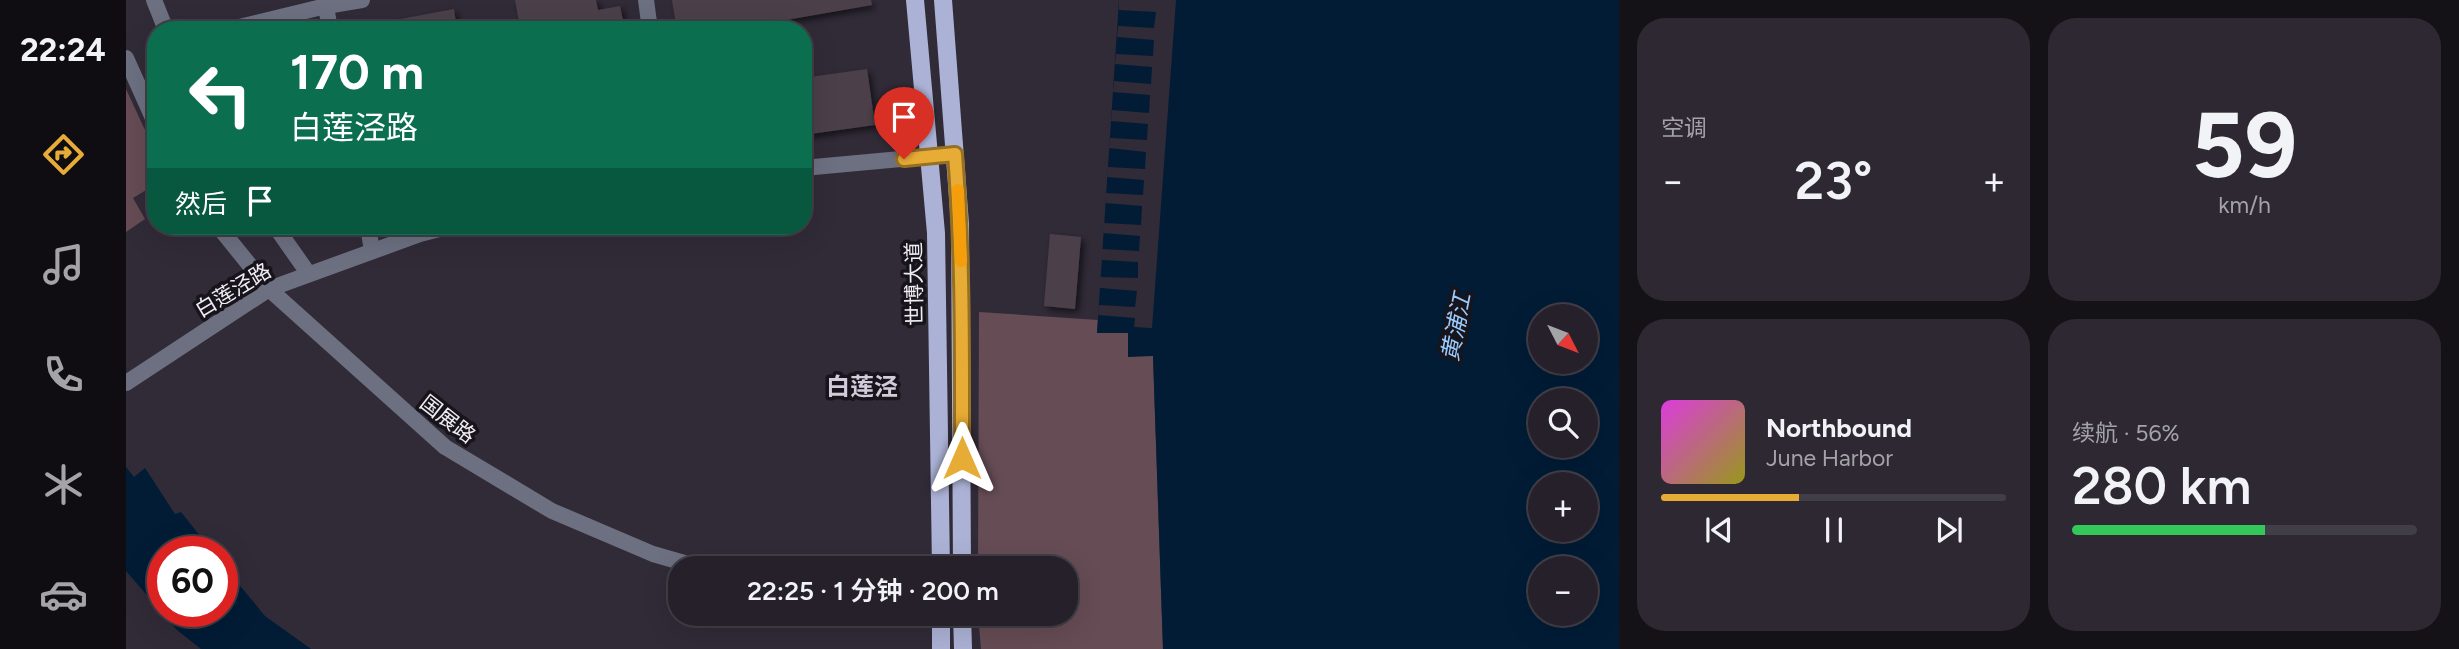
<!DOCTYPE html>
<html lang="zh">
<meta charset="utf-8">
<style>
:root{--surface:#25202a;--page:#2d2832;--text:#f1f3f6;--muted:#a3a3a8;--line:#423e47;--accent:#e7ac36}
body{margin:0;font-family:Figtree,"Noto Sans SC",sans-serif;background:var(--page);color:var(--text);height:100vh;display:flex;flex-direction:column;font-size:26px;white-space:nowrap}
*{box-sizing:border-box;margin:0}
p{font-size:23px;color:var(--muted)}
.icon{flex:none;width:38px;height:38px;fill:none;stroke:currentColor;stroke-width:2;stroke-linecap:round;stroke-linejoin:round}
.map{position:relative;flex:1;overflow:hidden}
.drawer{display:flex;flex-direction:column;gap:18px;padding:18px;background:#141217;width:840px}
.drawer>*{flex:none}
.hud{position:absolute;left:21px;top:21px;width:665px;height:214px;border-radius:28px;box-shadow:0 7px 28px #0002,0 0 0 2px var(--line);background:#0b6e4f;color:#fff;overflow:hidden}
.needle{width:46px;rotate:132deg}
.tools{position:absolute;left:1402px;top:304px;display:grid;gap:14px}
.tools a{display:grid;place-items:center;width:70px;height:70px;border-radius:50%;background:var(--surface);box-shadow:0 7px 28px #0002,0 0 0 2px var(--line);font-size:35px}
.speed{position:absolute;left:21px;top:536px;display:flex;gap:14px;font-size:35px;font-weight:700;text-align:center}
.speed>*{display:grid;place-content:center;width:91px;height:91px;border-radius:50%;background:var(--surface);box-shadow:0 7px 28px #0002,0 0 0 2px var(--line);line-height:1}
.speed .limit{border:10px solid #d22;background:#fff;color:#111}
.pin{position:absolute;display:grid;place-items:center;width:60px;height:60px;color:#fff;margin:-72px -30px;border-radius:50% 50% 50% 0;rotate:-45deg;box-shadow:0 0 7px #0007}
.pin .icon{rotate:45deg}
.me{position:absolute;width:77px;margin:-38px;rotate:0deg;stroke-linejoin:round;filter:drop-shadow(0 0 5px #0008)}
.turn{display:flex;align-items:center;gap:24px;height:147px;padding:0 28px;font-size:32px}
.turn .icon{width:91px;height:91px;stroke-width:2.5}
.turn b{display:block;font-size:49px;line-height:60px}
.then{display:flex;align-items:center;height:66px;padding:0 28px;background:#0003;gap:14px;font-size:26px}
.big{font-size:52px;font-weight:600;line-height:1.1}
.drawer .widget{flex:1;display:flex;flex-direction:column;justify-content:center;gap:10px;min-width:0;padding:0 24px;border-radius:28px;background:var(--page)}
.drawer .dial{align-items:center;gap:0}
.dial b{font-size:91px;line-height:1}
.song{display:flex;align-items:center;gap:21px}
.cover{width:84px;height:84px;border-radius:10px;background:linear-gradient(135deg,hsl(300 70% 55%),hsl(60 70% 35%))}
.played{height:7px;border-radius:4px;background:linear-gradient(90deg,var(--accent) 40%,var(--line) 40%)}
.keys{display:flex;justify-content:space-around;direction:ltr}
.heat{display:flex;justify-content:space-between;align-items:center;font-size:38px;direction:ltr}
.charge{height:10px;border-radius:5px;background:linear-gradient(90deg,#34c759 56%,var(--line) 0)}
.drawer .tiles{flex:1;display:grid;gap:18px;grid-template-columns:repeat(2,1fr)}
.trip{position:absolute;left:542px;top:556px;width:410px;height:70px;border-radius:28px;background:var(--surface);box-shadow:0 7px 28px #0002,0 0 0 2px var(--line);font-weight:600;line-height:70px;text-align:center}
main{display:flex;flex:1;min-height:0}
.tab-bar{display:flex;flex-direction:column;width:126px;justify-content:space-around;align-items:center;background:#0f0d11;color:var(--muted)}
.tab-bar .icon{width:49px;height:49px}
.tab-bar .current{color:var(--accent)}
.tab-bar b{font-size:32px;color:var(--text)}
.map>svg:first-child{display:block}
</style>
<main>
<nav class="tab-bar">
<b>22:24</b>
<svg class="icon current" aria-label="directions" viewBox="0 0 24 24"><path d="M12 3l9 9-9 9-9-9zM9 14v-3h6M13 9l2 2-2 2"/></svg>
<svg class="icon" aria-label="music" viewBox="0 0 24 24"><path d="M9 18V5l10-2v13"/><circle cx="6" cy="18" r="3"/><circle cx="16" cy="16" r="3"/></svg>
<svg class="icon" aria-label="phone" viewBox="0 0 24 24"><path d="M5 4h4l2 5-3 2q2 4 5 5l2-3 5 2v4C11 20 4 13 5 4z"/></svg>
<svg class="icon" aria-label="climate" viewBox="0 0 24 24"><path d="M12 3v18M4 7l16 10M4 17L20 7"/></svg>
<svg class="icon" aria-label="car" viewBox="0 0 24 24"><path d="M5 17H2v-5l4-1 3-4h7l3 4 3 1v5h-3M9 17h6M6 11h13"/><circle cx="7" cy="17" r="2"/><circle cx="17" cy="17" r="2"/></svg>
</nav>
<div class="map">
<svg width="1493" height="649" viewBox="0 0 1493 649">
<defs>
<filter id="shadow"><feDropShadow dx="3.5" dy="3.5" stdDeviation="3.5" flood-color="#0009"/></filter>
</defs>
<rect width="100%" height="100%" fill="#312b38"/>
<g fill="#664c54">
<path d="M0 89 18 128 30 146V184L7 198 19 219 0 232Z"/>
<path d="M853 312 972 320 971 333H1003L1027 356 1037 649H855L852 614H940V569H852Z"/>
</g>
<g fill="#021c36" fill-rule="evenodd">
<path d="M993 0H1493V649H1037L1027 356 1002 357V333H971ZM1414 317H1460V362H1414ZM1414 401H1460V446H1414ZM1414 485H1460V530H1414ZM1414 569H1460V614H1414Z"/>
<path d="M0 467 8 477 19 468 49 514 55 512 86 551H37V611H96V564L139 616 185 649H75L51 630 0 571Z"/>
</g>
<path fill="#312b38" d="M993 0H1050L1026 328 1008 327 1009 318 972 315 973 305 1009 307 1011 291 974 288V277L1012 278V262L976 260V249L1013 251 1014 236 977 233 978 223 1015 225 1016 206 979 203 980 193 1017 195 1018 180 981 177 982 167 1019 169 1020 152 983 148 984 138 1021 140 1022 124 985 121 986 110 1023 113 1024 95 987 92 988 81 1025 84 1026 67 989 64 990 54 1027 56 1028 40 991 37 992 26 1028 28 1030 12 993 10Z"/>
<g fill="#4c404a" filter="url(#shadow)">
<path d="M389 0H470L472 10 494 6 499 30H438L436 19 394 27Z"/>
<path d="M546 0H745L746 5 602 30H551Z"/>
<path d="M328 9 331 30H244L243 25Z"/>
<path d="M741 69 749 125 677 135V78Z"/>
<path d="M924 234 955 237 949 309 918 306Z"/>
</g>
<g fill="none" stroke-linecap="round" stroke-linejoin="round">
<g stroke="#6d7081" stroke-width="16">
<path d="M28 0 40 30"/>
<path d="M199 0 204 30"/>
<path d="M520 0 524 30"/>
<path d="M101 30 200 6 236 0"/>
<path d="M0 58 30 125"/>
<path d="M677 168 829 154"/>
<path d="M92 226 143 289 319 447 426 511 527 554 579 569"/>
<path d="M149 226 182 273"/>
<path d="M242 226 246 251"/>
<path d="M0 383 143 289 294 234 325 226"/>
<path d="M766 569 815 564 836 566"/>
</g>
<g stroke="#acb2d5" stroke-width="18">
<path d="M789 0 810 233 815 569"/>
<path d="M817 0 834 224 836 569"/>
<path d="M836 614 837 649"/>
<path d="M815 649V614"/>
</g>
</g>
<g fill="none" stroke-linecap="round" stroke-linejoin="round">
<defs>
<path id="route" d="M778 159 829 154C837 255 836 356 836 458"/>
</defs>
<use href="#route" stroke="#967023" stroke-width="18"/>
<use href="#route" stroke="#e7ac36" stroke-width="12"/>
<path stroke="#f59e0b" stroke-width="12" d="M832 190 835 261"/>
</g>
<g text-anchor="middle" dominant-baseline="central" stroke-width="7" stroke-linejoin="round" paint-order="stroke">
<g font-size="21" fill="#f0ecf4" stroke="#17151b">
<text transform="translate(788 284) rotate(-91)">世博大道</text>
<text transform="translate(107 290) rotate(-31)">白莲泾路</text>
<text transform="translate(322 419) rotate(38)">国展路</text>
</g>
<g font-size="23" font-style="italic" fill="#99cafe" stroke="#17151b">
<text transform="translate(1330 327) rotate(-79)">黄浦江</text>
</g>
<g font-size="24" font-weight="bold" fill="#d2cbdc" stroke="#17151b">
<text x="736" y="386">白莲泾</text>
</g>
</g>
</svg>
<div class="tools">
<a><svg class="needle" viewBox="-14 -14 28 28"><path d="M0-13l5 13h-10z" fill="#e53935"/><path d="M0 13l5-13h-10z" fill="#a3a3a8"/></svg></a>
<a><svg class="icon" aria-label="search" viewBox="0 0 24 24"><circle cx="10" cy="10" r="6"/><path d="M15 15l6 6"/></svg></a>
<a>+</a>
<a>−</a>
</div>
<div class="speed"><div class="limit">60</div></div>
<div class="pin" style="left:778px;top:159px;background:#d93025"><svg class="icon" aria-label="arrive" viewBox="0 0 24 24"><path d="M6 21V4h12l-3 4 3 4H6"/></svg></div>
<svg class="me" style="left:836px;top:458px" viewBox="-20 -20 40 40"><path d="M0-17L14 15 0 8-14 15z" fill="#e7ac36" stroke="#fff" stroke-width="4"/></svg>
<div class="trip">22:25 · 1 分钟 · 200 m</div>
<div class="hud">
<div class="turn"><svg class="icon" aria-label="left" viewBox="0 0 24 24"><path d="M17 20v-9H6M10 6l-5 5 5 5"/></svg><div><b>170 m</b>白莲泾路</div></div>
<div class="then">然后<svg class="icon" aria-label="arrive" viewBox="0 0 24 24"><path d="M6 21V4h12l-3 4 3 4H6"/></svg></div>
</div>
</div>
<section class="drawer">
<div class="tiles">
<div class="widget"><p>空调</p>
<div class="heat"><a>−</a><b class="big">23°</b><a>+</a></div>
</div>
<div class="widget dial"><b>59</b><p>km/h</p></div>
<div class="widget">
<div class="song"><i class="cover"></i><div><b>Northbound</b><p>June Harbor</p></div></div>
<div class="played"></div>
<div class="keys"><svg class="icon" aria-label="previous" viewBox="0 0 24 24"><path d="M18 5L8 12l10 7zM5 5v14"/></svg><svg class="icon" aria-label="pause" viewBox="0 0 24 24"><path d="M8 5v14M16 5v14"/></svg><svg class="icon" aria-label="next" viewBox="0 0 24 24"><path d="M6 5l10 7-10 7zM19 5v14"/></svg></div>
</div>
<div class="widget"><p>续航 · 56%</p><b class="big">280 km</b><div class="charge"></div></div>
</div>
</section>
</main>
